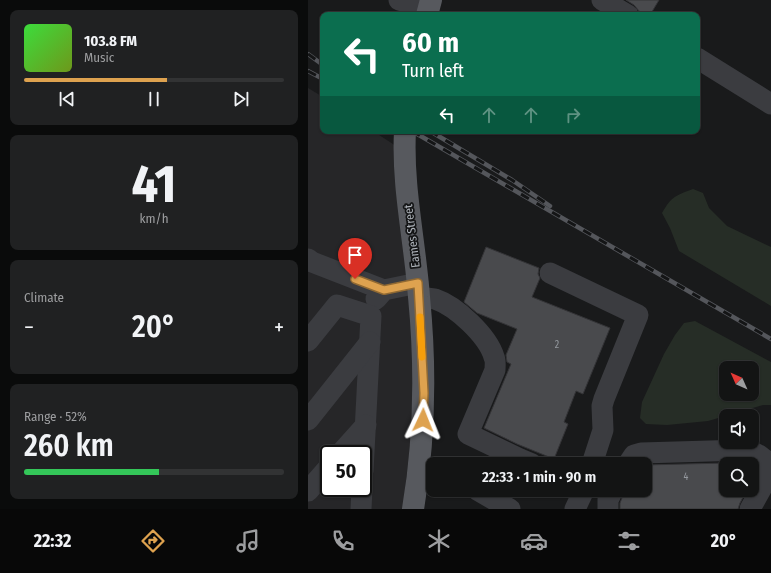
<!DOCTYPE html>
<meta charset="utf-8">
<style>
:root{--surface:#131414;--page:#202122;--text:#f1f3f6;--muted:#9d9ea0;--line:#323334;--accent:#dea24f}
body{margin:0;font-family:"Fira Sans Condensed",sans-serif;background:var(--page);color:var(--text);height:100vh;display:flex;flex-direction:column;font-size:15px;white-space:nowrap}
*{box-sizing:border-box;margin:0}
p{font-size:13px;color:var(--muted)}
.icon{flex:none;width:22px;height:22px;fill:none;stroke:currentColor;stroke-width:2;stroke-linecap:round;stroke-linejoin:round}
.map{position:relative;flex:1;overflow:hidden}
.details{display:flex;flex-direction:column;gap:10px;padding:10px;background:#0a0b0b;width:308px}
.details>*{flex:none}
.hud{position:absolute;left:12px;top:12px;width:380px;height:122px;border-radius:8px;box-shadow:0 1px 3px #0004,0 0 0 1px var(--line);background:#0b6e4f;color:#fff;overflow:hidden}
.needle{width:26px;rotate:315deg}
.fabs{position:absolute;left:411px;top:361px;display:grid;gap:8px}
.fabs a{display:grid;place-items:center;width:40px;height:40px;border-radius:8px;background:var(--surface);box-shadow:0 1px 3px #0004,0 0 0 1px var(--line);font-size:20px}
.speed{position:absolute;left:12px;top:445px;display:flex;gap:8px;font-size:20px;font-weight:700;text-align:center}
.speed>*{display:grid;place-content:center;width:52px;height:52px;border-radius:50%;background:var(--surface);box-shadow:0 1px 3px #0004,0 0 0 1px var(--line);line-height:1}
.speed .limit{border:2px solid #111;border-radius:6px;background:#fff;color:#111}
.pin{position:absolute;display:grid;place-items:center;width:34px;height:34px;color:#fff;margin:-41px -17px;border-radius:50% 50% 50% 0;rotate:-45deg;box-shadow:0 0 4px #0007}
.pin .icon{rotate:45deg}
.me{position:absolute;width:44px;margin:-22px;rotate:2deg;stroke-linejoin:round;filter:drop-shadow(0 0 3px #0008)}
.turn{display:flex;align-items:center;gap:14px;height:84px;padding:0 16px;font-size:18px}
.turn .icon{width:52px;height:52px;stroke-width:2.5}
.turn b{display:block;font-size:28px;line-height:34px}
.lanes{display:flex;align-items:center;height:38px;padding:0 16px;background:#0003;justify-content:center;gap:20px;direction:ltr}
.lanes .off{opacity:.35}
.big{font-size:30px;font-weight:600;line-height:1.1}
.details .widget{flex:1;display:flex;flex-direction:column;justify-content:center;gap:6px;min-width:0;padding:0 14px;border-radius:8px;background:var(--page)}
.details .dial{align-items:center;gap:0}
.dial b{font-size:52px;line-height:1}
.song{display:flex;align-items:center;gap:12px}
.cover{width:48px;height:48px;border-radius:6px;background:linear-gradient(135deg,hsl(120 70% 55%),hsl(80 70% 35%))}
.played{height:4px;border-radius:2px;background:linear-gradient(90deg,var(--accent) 55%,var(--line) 55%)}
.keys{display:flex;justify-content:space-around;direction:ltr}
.heat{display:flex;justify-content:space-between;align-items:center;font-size:22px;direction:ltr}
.charge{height:6px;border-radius:3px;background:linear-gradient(90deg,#34c759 52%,var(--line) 0)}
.trip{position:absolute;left:118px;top:457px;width:226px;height:40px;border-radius:8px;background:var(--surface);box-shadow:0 1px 3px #0004,0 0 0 1px var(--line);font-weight:600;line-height:40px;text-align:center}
.tabs{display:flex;height:64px;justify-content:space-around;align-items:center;background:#080808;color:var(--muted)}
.tabs .icon{width:28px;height:28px}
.tabs .current{color:var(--accent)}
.tabs b{font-size:18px;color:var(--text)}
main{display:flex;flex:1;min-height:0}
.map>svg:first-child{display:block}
</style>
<main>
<section class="details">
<div class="widget">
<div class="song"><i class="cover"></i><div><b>103.8 FM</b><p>Music</p></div></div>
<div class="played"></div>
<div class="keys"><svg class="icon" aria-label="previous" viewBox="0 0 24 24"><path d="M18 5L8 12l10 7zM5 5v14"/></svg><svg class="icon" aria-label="pause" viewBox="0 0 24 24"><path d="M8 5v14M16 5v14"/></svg><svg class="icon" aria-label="next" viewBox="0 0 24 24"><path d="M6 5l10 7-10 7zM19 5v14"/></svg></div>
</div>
<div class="widget dial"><b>41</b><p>km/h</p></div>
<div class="widget"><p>Climate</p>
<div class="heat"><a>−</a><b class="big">20°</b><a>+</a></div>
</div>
<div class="widget"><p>Range · 52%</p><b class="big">260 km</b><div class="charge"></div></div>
</section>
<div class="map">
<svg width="463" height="509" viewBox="0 0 463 509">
<rect width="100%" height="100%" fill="#191a1b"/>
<path fill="#262628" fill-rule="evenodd" d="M0 88 15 97V131H65L91 148 94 232 106 355 105 418 95 509H0ZM21 454H55V488H21Z"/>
<g fill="#262d26" fill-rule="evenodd">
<path d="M385 189 395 193 401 208 419 226 463 247V306L371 251 362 228 354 213C364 196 367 196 385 189Z"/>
<path d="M387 321 463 362V405H455L400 421 359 425 338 424 332 418 334 402 356 354 367 335 376 323ZM418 368H444V394H418Z"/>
</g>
<g fill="#494a4d" stroke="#343437">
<path d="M318 0H351L342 15H338L331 11 326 5Z"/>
<path d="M178 247 231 268 230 274 232 278 224 297 302 328 275 394 268 391 256 422 260 424 246 459 209 444 176 428 203 364 199 362 198 355 209 329 169 313 156 302Z"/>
<path d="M418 463V490H439L432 503 430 509H312V503L317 490H337V465Z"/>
</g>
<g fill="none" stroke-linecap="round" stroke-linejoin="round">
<g stroke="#3b3c40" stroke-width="21">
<path d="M91 0 120 9"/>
<path d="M294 0 320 15"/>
<path d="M389 58 463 104"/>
<path d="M0 259 4 262 76 290"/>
<path d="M242 273 330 315 296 399 294 406 295 430 284 464"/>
<path d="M111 298C117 298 122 298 127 299 148 306 180 336 186 357 188 361 187 366 187 370L160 434 212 459 224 464"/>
<path d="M68 299 76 290 110 283"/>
<path d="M0 341 29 305 63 316 55 471"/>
<path d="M0 420 62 342"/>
<path d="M32 454 58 425"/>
<path d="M320 464 326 455 333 453 436 450C447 451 462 460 463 471L442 509"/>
<path d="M111 473 125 475"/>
<path d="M169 490 202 509"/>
<path d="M0 491 21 467"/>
<path d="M53 509 54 488"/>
<path d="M267 509 276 490"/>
<path d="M300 509V500L305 490"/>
</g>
<g stroke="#57595e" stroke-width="22">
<path d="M119 15 123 0"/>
<path d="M97 131C94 186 107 242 111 297 118 369 117 438 105 509"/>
</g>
<defs>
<g id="rail">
<path d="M0 54 15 65"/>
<path d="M0 71 15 79"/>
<path d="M104 131 463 339"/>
<path d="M122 131 204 180 242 206"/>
</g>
</defs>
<use href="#rail" stroke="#54565b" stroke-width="4.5"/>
<use href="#rail" stroke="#141516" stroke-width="3" stroke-dasharray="9" stroke-linecap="butt"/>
</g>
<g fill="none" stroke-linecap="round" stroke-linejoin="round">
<defs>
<path id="route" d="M47 279 76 290 110 283 116 393 115 420"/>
</defs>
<use href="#route" stroke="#906933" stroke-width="10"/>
<use href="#route" stroke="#dea24f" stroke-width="7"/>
<path stroke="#f59e0b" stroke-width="7" d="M112 317 114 357"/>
</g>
<g text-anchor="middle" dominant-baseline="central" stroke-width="3.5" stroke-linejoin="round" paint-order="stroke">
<g font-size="10" fill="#94989e">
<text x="249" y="345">2</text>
<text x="378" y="477">4</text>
</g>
<g font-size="12" fill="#adb2b9" stroke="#141516">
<text transform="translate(104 236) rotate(-97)">Eames Street</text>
</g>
</g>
</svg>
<div class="fabs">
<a><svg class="needle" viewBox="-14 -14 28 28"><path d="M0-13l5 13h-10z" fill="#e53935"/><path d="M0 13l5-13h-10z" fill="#9d9ea0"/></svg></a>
<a><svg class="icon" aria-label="sound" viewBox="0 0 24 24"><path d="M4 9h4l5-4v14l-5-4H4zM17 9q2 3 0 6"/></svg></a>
<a><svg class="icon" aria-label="search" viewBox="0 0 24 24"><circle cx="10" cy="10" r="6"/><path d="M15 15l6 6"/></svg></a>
</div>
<div class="speed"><div class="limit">50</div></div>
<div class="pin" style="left:47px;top:279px;background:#d93025"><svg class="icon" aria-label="arrive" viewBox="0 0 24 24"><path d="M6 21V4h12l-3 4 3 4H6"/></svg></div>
<svg class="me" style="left:115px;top:420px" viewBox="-20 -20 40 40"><path d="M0-17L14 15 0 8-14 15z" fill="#dea24f" stroke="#fff" stroke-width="4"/></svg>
<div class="trip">22:33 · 1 min · 90 m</div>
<div class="hud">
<div class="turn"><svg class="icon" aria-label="left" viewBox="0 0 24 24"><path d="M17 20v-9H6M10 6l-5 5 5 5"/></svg><div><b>60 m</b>Turn left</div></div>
<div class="lanes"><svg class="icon" aria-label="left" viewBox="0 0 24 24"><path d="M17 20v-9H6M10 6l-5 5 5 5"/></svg><svg class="icon off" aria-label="ahead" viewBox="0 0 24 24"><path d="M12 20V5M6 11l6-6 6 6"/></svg><svg class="icon off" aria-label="ahead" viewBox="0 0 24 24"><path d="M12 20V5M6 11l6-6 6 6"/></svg><svg class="icon off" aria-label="right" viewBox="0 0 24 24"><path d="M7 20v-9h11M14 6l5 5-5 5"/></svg></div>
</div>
</div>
</main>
<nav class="tabs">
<b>22:32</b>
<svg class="icon current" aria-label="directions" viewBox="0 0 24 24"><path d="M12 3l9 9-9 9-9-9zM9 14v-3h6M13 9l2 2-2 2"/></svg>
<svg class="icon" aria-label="music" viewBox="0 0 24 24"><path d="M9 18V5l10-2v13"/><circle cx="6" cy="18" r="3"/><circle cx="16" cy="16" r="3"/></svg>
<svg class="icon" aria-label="phone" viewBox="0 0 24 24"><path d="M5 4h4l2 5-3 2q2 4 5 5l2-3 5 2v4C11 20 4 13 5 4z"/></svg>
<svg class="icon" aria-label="climate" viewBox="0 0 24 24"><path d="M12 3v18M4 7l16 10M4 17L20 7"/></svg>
<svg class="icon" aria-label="car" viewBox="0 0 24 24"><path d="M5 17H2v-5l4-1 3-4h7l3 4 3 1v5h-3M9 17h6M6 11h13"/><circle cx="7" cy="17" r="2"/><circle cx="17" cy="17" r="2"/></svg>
<svg class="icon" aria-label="filters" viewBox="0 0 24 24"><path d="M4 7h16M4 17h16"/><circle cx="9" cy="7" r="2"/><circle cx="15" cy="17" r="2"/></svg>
<b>20°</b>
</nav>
